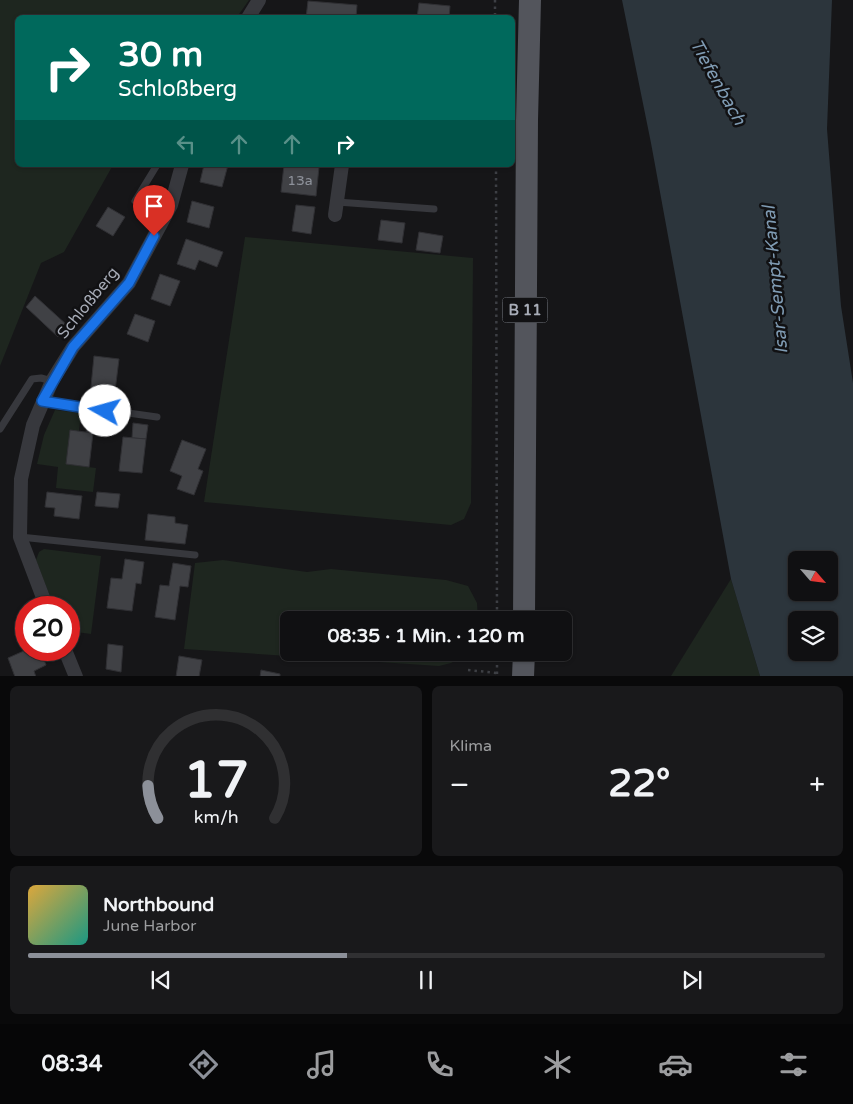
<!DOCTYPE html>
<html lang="de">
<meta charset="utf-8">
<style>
:root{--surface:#101012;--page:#19191b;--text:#f1f3f6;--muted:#9c9d9f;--line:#303032;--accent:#8c9099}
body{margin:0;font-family:"Varela Round",sans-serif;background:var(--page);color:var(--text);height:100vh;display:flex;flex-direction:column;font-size:19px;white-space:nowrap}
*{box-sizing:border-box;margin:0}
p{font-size:16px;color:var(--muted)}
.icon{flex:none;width:28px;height:28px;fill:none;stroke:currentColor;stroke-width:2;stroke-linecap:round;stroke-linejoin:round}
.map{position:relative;height:676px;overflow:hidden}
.side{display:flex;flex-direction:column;gap:10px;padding:10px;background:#09090a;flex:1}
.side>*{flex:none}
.hud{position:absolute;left:15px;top:15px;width:500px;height:152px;border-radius:8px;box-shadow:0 1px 4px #0004,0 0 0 1px var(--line);background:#00695c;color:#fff;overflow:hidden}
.needle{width:32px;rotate:118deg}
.controls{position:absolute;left:788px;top:551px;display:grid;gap:10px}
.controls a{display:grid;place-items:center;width:50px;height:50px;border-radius:8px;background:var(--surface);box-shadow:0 1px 4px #0004,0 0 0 1px var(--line);font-size:25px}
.speed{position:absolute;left:15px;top:596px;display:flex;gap:10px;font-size:25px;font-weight:700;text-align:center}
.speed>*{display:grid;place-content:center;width:65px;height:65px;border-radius:50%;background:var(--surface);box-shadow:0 1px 4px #0004,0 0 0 1px var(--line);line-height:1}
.speed .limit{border:8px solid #d22;background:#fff;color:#111}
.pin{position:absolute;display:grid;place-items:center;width:42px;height:42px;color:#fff;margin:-51px -21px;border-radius:50% 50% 50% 0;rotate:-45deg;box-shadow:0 0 5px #0007}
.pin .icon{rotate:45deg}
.me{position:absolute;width:55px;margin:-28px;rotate:277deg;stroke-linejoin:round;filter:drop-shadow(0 0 4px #0008)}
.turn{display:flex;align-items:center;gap:18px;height:105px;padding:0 20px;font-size:22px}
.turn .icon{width:65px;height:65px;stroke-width:2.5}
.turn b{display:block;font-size:35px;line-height:42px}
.lanes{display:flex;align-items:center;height:48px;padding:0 20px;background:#0003;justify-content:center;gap:25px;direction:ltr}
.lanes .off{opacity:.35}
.big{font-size:38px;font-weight:700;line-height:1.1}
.side .widget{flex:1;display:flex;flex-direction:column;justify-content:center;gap:8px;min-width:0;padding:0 18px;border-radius:8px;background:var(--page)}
.side .dial{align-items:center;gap:0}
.dial svg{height:130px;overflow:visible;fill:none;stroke:var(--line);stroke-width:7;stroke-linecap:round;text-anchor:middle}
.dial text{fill:var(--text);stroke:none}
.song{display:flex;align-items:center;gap:15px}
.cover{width:60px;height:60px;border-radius:8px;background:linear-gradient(135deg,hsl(40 70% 55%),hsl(170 70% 35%))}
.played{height:5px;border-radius:2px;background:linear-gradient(90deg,var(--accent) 40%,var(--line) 40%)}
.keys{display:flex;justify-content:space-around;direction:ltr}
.heat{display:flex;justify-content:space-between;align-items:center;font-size:28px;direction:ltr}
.side .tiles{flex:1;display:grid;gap:10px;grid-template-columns:1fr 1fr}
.widget:last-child{grid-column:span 2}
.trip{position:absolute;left:280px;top:611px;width:292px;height:50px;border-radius:8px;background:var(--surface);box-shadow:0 1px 4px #0004,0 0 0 1px var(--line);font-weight:700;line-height:50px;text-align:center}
.tab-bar{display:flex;height:80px;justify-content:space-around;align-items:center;background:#060607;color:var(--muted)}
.tab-bar .icon{width:35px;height:35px}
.tab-bar .selected{color:var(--accent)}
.tab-bar b{font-size:22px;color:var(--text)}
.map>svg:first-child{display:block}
</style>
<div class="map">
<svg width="853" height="677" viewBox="0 0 853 677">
<rect width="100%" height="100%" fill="#161618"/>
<g fill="#1e261f">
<path d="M0 0H249L237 17 18 18V165H113L64 252 41 263 0 366Z"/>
<path d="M245 237 473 258 471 503 464 519 451 525 204 502Z"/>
<path d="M55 410 81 413 79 431 70 430 66 464 96 468 93 492 56 488 58 467 37 464 44 435Z"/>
<path d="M44 549 101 556 91 634 69 631V608L54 607 36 560 39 552Z"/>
<path d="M223 560 307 572 331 569 446 580 468 586 477 603 478 620H289V652L468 653 451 663 439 666 184 649 195 563Z"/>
<path d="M731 579 760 676H671Z"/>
</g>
<path fill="#2c353c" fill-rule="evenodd" d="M622 0H832L827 129 841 306 853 383V676H760L731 579 651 143ZM796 560H829V592H796ZM796 620H829V652H796Z"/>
<g fill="#404145" stroke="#303034">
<path d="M308 1 357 5 356 18H306Z"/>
<path d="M419 3 450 6 449 18H417Z"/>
<path d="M204 165H228L222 187 200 182Z"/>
<path d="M284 165 319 167 316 196 281 192Z"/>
<path d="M192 201 214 207 209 228 187 222Z"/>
<path d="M296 205 315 207 311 234 292 231Z"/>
<path d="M108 207 125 217 113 236 96 226Z"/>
<path d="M381 220 405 223 402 243 378 240Z"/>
<path d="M419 232 443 236 440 253 416 250Z"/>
<path d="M186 239 223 252 217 267 199 260 195 270 177 264Z"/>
<path d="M160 274 180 281 170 306 151 299Z"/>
<path d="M35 296 68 326 58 337 26 307Z"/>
<path d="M135 314 155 321 148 342 127 334Z"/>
<path d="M94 356 119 359 114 399 90 397Z"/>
<path d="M102 416 109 417 107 431 100 430Z"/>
<path d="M88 418 95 419 93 433 86 432Z"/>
<path d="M133 423 148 425 146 439 132 438Z"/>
<path d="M70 430 93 433 89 467 66 464Z"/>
<path d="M123 437 146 439 142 473 119 471Z"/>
<path d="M182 440 206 449 198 469 203 471 194 495 177 489 182 476 170 471Z"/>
<path d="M47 492 82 496 79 519 54 516 55 508 45 507Z"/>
<path d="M97 492 120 494 118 508 95 506Z"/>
<path d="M148 514 175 517V523L188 525 185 544 145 540Z"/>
<path d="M125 559 144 562 141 584 136 583 132 611 107 608 111 578 122 579Z"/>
<path d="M173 563 191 566 188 587 180 586 175 620 155 617 160 585 169 586Z"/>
<path d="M108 644 123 646 121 672 106 669Z"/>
<path d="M26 650H40L46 665 34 671 36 677H15L8 658Z"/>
<path d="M179 656 202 660 199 677H176Z"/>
<path d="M261 670 280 674V677H260Z"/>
</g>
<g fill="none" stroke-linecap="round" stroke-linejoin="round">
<g stroke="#3d3f44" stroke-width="2.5" stroke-dasharray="2.5 4" stroke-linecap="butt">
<path d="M495 0V18"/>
<path d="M496 165 497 620"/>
<path d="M497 652V677"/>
<path d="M468 670 497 673"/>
</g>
<g stroke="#37383d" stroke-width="7">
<path d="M135 201 157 165"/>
<path d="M337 202 434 209"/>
<path d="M42 401 157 417"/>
<path d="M0 429 32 379 41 378 52 381"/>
<path d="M20 537 195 555"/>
</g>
<g stroke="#37383d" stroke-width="14">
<path d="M248 18 259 0"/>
<path d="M335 215 342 165"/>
<path d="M47 608 20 537 21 479 33 425 52 381 73 347 129 283 171 205 182 165"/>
<path d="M65 650 76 677"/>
</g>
<g stroke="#53555c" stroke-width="22">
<path d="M524 620 527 120 530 0"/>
<path d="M523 677 524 652"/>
</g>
</g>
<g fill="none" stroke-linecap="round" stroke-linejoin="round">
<defs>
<path id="route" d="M105 411 42 401 73 347 129 283 154 236"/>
</defs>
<use href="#route" stroke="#114b97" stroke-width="12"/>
<use href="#route" stroke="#1a73e8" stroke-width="9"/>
</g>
<g text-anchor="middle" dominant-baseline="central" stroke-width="5" stroke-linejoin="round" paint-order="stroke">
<g font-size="14" fill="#8e929b">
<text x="300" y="180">13a</text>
</g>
<rect fill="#111113" stroke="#7b7e86" stroke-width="1" x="502.5" y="297.5" width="45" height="25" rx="4"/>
<g font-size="15" font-weight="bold" fill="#a8adb8">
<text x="525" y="310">B 11</text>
</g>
<g font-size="16" fill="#a8adb8" stroke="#111113">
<text transform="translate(88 303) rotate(-51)">Schloßberg</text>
</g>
<g font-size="18" font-style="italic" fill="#7f9bb3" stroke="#111113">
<text transform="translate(718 82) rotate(61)">Tiefenbach</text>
<text transform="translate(775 280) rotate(-95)">Isar-Sempt-Kanal</text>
</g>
</g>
</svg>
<div class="controls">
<a><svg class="needle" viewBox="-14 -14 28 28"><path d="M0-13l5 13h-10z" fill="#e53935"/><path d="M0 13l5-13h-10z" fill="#9c9d9f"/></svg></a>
<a><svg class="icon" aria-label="layers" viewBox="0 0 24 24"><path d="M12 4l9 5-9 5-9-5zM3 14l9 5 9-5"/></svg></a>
</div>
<div class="speed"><div class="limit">20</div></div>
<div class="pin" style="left:154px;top:236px;background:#d93025"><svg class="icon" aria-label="arrive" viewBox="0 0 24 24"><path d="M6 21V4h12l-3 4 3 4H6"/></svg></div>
<svg class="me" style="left:105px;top:411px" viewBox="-20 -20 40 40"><circle r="19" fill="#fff"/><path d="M0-13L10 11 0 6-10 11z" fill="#1a73e8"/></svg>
<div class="trip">08:35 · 1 Min. · 120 m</div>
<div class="hud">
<div class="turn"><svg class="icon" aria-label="right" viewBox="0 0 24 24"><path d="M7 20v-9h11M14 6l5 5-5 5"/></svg><div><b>30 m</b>Schloßberg</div></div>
<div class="lanes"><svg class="icon off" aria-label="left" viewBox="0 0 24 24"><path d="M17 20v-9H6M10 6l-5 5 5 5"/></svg><svg class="icon off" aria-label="ahead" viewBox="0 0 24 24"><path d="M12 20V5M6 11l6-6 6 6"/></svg><svg class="icon off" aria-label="ahead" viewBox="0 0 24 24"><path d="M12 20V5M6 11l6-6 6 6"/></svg><svg class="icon" aria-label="right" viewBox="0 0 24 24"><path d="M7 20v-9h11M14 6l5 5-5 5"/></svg></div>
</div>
</div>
<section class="side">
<div class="tiles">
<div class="widget dial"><svg viewBox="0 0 100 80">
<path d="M14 69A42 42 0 1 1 86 69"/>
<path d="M14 69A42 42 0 0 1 8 49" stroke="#8c9099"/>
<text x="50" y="56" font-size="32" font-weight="700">17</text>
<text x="50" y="72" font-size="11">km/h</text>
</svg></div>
<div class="widget"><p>Klima</p>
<div class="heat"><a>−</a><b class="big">22°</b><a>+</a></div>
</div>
<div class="widget">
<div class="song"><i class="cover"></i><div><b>Northbound</b><p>June Harbor</p></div></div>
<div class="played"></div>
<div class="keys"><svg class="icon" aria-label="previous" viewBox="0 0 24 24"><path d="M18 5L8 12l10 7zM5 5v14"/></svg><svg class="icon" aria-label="pause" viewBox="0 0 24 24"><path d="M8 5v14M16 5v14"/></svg><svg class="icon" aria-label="next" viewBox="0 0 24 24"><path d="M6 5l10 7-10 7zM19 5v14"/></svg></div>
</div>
</div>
</section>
<nav class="tab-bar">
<b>08:34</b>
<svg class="icon selected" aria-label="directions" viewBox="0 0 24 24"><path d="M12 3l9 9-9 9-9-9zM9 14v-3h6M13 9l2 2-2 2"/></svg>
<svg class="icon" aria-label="music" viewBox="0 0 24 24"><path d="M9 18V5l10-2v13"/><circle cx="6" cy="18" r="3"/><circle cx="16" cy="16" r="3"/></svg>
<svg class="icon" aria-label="phone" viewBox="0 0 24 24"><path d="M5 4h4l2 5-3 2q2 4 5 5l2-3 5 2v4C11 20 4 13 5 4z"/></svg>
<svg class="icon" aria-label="climate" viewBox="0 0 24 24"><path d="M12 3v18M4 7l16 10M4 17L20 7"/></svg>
<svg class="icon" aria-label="car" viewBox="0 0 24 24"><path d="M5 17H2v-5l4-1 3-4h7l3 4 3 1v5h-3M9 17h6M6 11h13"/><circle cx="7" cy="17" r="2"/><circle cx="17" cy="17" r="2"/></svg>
<svg class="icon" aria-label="filters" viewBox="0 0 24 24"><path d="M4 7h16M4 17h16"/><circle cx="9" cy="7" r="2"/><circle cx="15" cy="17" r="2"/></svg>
</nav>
